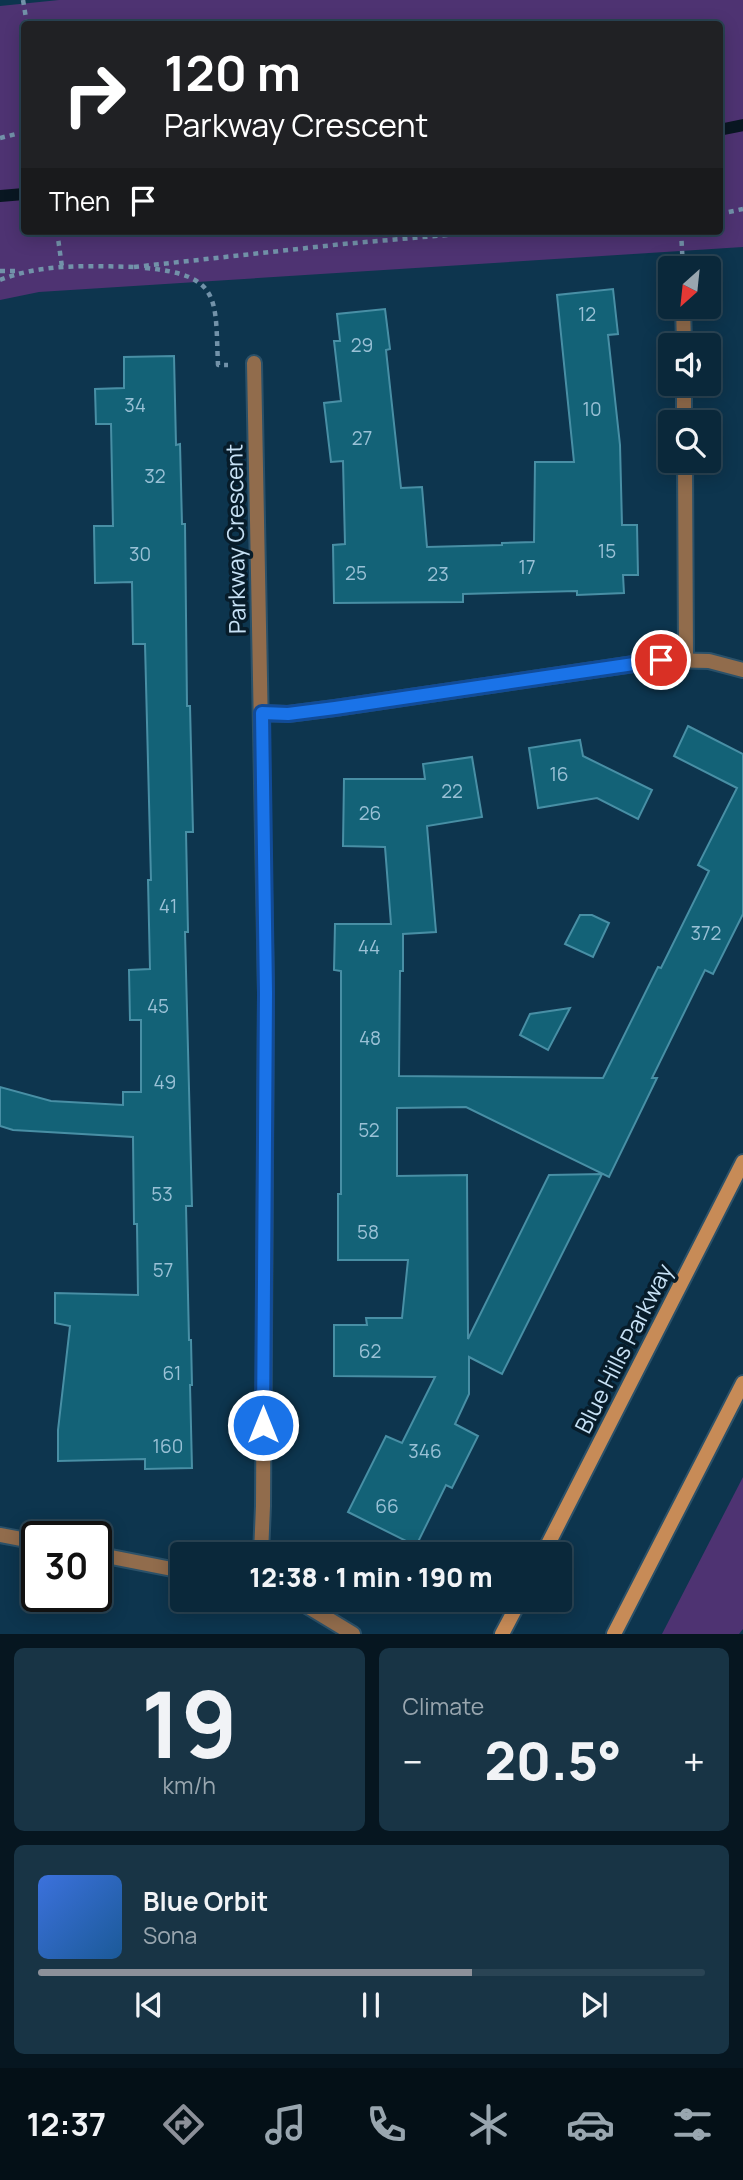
<!DOCTYPE html>
<meta charset="utf-8">
<style>
:root{--surface:#0a283a;--page:#183445;--text:#f1f3f6;--muted:#99a6af;--line:#2a4454;--accent:#8c9099}
body{margin:0;font-family:Manrope,sans-serif;background:var(--page);color:var(--text);height:100vh;display:flex;flex-direction:column;font-size:26px;white-space:nowrap}
*{box-sizing:border-box;margin:0}
p{font-size:23px;color:var(--muted)}
.icon{flex:none;width:38px;height:38px;fill:none;stroke:currentColor;stroke-width:2;stroke-linecap:round;stroke-linejoin:round}
.map{position:relative;height:1634px;overflow:hidden}
.sheet{display:flex;flex-direction:column;gap:14px;padding:14px;background:#061620;flex:1}
.sheet>*{flex:none}
.hud{position:absolute;left:21px;top:21px;width:702px;height:214px;border-radius:7px;box-shadow:0 4px 18px #0003,0 0 0 2px var(--line);background:#202124;color:#fff;overflow:hidden}
.needle{width:46px;rotate:207deg}
.tools{position:absolute;left:658px;top:256px;display:grid;gap:14px}
.tools a{display:grid;place-items:center;width:63px;height:63px;border-radius:7px;background:var(--surface);box-shadow:0 4px 18px #0003,0 0 0 2px var(--line);font-size:35px}
.speed{position:absolute;left:21px;top:1521px;display:flex;gap:14px;font-size:35px;font-weight:700;text-align:center}
.speed>*{display:grid;place-content:center;width:91px;height:91px;border-radius:50%;background:var(--surface);box-shadow:0 4px 18px #0003,0 0 0 2px var(--line);line-height:1}
.speed .limit{border:4px solid #111;border-radius:10px;background:#fff;color:#111}
.pin{position:absolute;display:grid;place-items:center;width:60px;height:60px;color:#fff;margin:-30px;border:4px solid #fff;border-radius:50%;box-shadow:0 2px 7px #0007}
.me{position:absolute;width:77px;margin:-38px;rotate:0deg;stroke-linejoin:round;filter:drop-shadow(0 0 5px #0008)}
.turn{display:flex;align-items:center;gap:24px;height:147px;padding:0 28px;font-size:32px}
.turn .icon{width:91px;height:91px;stroke-width:2.5}
.turn b{display:block;font-size:49px;line-height:60px}
.then{display:flex;align-items:center;height:66px;padding:0 28px;background:#0003;gap:14px;font-size:26px}
.big{font-size:52px;font-weight:800;line-height:1.1}
.sheet .widget{flex:1;display:flex;flex-direction:column;justify-content:center;gap:10px;min-width:0;padding:0 24px;border-radius:10px;background:var(--page)}
.sheet .dial{align-items:center;gap:0}
.dial b{font-size:91px;line-height:1}
.song{display:flex;align-items:center;gap:21px}
.cover{width:84px;height:84px;border-radius:10px;background:linear-gradient(135deg,hsl(220 70% 55%),hsl(210 70% 35%))}
.played{height:7px;border-radius:4px;background:linear-gradient(90deg,var(--accent) 65%,var(--line) 65%)}
.keys{display:flex;justify-content:space-around;direction:ltr}
.heat{display:flex;justify-content:space-between;align-items:center;font-size:38px;direction:ltr}
.sheet .tiles{flex:1;display:grid;gap:14px;grid-template-columns:1fr 1fr}
.widget:last-child{grid-column:span 2}
.trip{position:absolute;left:170px;top:1542px;width:402px;height:70px;border-radius:7px;background:var(--surface);box-shadow:0 4px 18px #0003,0 0 0 2px var(--line);font-weight:800;line-height:70px;text-align:center}
.dock{display:flex;height:112px;justify-content:space-around;align-items:center;background:#041017;color:var(--muted)}
.dock .icon{width:49px;height:49px}
.dock .selected{color:var(--accent)}
.dock b{font-size:32px;color:var(--text)}
.map>svg:first-child{display:block}
</style>
<div class="map">
<svg width="743" height="1634" viewBox="0 0 743 1634">
<rect width="100%" height="100%" fill="#0d354e"/>
<g fill="#4e3372" fill-rule="evenodd">
<path d="M59 0H743V247L39 292 0 300V6ZM24 24H719V231H24Z"/>
<path d="M743 1477V1629L739 1634H662Z"/>
</g>
<g fill="none" stroke-linecap="round" stroke-linejoin="round">
<g stroke="#091722" stroke-width="12">
<path d="M719 130 743 125"/>
<path d="M0 196 24 194"/>
</g>
</g>
<g fill="#136277" stroke="#488fa5" stroke-width="2">
<path d="M613 289 618 334 608 335 620 445 622 525H637L638 575H623L624 593 577 595V591L463 594V602L334 603 333 545 345 544 343 461 331 462 324 403 341 401 334 341H340L337 314 385 309 390 349 386 350 401 488 422 487 427 547 502 545V543L534 542 535 462H574L557 295Z"/>
<path d="M174 356 176 445 180 444 182 524H185L187 706H190L193 832H186L188 932H185L192 1206H186L189 1340H191L192 1385H190L192 1468 145 1469V1459L58 1461V1430L70 1326 55 1323V1293L138 1295 137 1224H134L133 1137 13 1130 0 1126V1087L51 1101 123 1105V1092H141V1020H130L129 970 150 969 148 880H151L145 644H133L132 582 95 583 94 526H113L111 424H96L95 389 124 388V357Z"/>
<path d="M688 726 743 754V914L713 974 705 970 652 1078H657L609 1177 466 1107 397 1108V1176L467 1175 468 1339 549 1175 602 1174 502 1374 469 1357V1394L455 1424 478 1436 452 1488 446 1485 416 1546 348 1512 386 1436 402 1443 435 1377 334 1376V1325H367L366 1318H402L408 1260H338V1194H341V971L334 970 335 924H391L385 847 343 846 344 779H425L423 764 472 757 482 817 427 826 436 932 403 934V971H400L399 1076 603 1078 658 967 661 968 709 871 698 865 737 788 674 756Z"/>
<path d="M580 740 583 756 652 790 638 819 597 798 538 808 529 748Z"/>
<path d="M580 915H592L609 923 593 957 565 944Z"/>
<path d="M570 1008 548 1050 520 1035 530 1014Z"/>
</g>
<g fill="none" stroke-linecap="round" stroke-linejoin="round">
<defs>
<g id="street">
<path d="M683 306 684 345"/>
<path d="M254 363 266 994 263 1506 261 1554"/>
<path d="M684 383V422"/>
<path d="M685 460 686 659"/>
<path d="M262 713 288 714 335 708 661 660 709 661 743 670"/>
<path d="M0 1535 37 1542"/>
<path d="M96 1554 182 1571"/>
<path d="M297 1600 353 1634"/>
</g>
<g id="secondary">
<path d="M543 1554 743 1162"/>
<path d="M502 1634 520 1600"/>
<path d="M614 1634 743 1383"/>
</g>
</defs>
<use href="#street" stroke="#2b5169" stroke-width="18"/>
<use href="#secondary" stroke="#2b5169" stroke-width="18"/>
<g stroke="#7292a9" stroke-width="4.5" stroke-dasharray="5 5" stroke-linecap="butt">
<path d="M23 0 27 24"/>
<path d="M0 138 24 132"/>
<path d="M719 214 743 209"/>
<path d="M57 231 62 267"/>
<path d="M681 231 683 268"/>
<path d="M134 267 343 244 493 231"/>
<path d="M145 268C222 275 215 299 218 365H228"/>
<path d="M0 271H20"/>
<path d="M0 280C43 263 90 266 136 267"/>
</g>
<use href="#street" stroke="#916c4c" stroke-width="14"/>
<use href="#secondary" stroke="#c78b57" stroke-width="14"/>
</g>
<g fill="none" stroke-linecap="round" stroke-linejoin="round">
<defs>
<path id="route" d="M263 1425 266 993 262 713 288 714 335 708 661 660"/>
</defs>
<use href="#route" stroke="#114b97" stroke-width="18"/>
<use href="#route" stroke="#1a73e8" stroke-width="12"/>
</g>
<g text-anchor="middle" dominant-baseline="central" stroke-width="7" stroke-linejoin="round" paint-order="stroke">
<g font-size="19" fill="#9ac1d6">
<text x="587" y="314">12</text>
<text x="362" y="345">29</text>
<text x="135" y="405">34</text>
<text x="592" y="409">10</text>
<text x="362" y="438">27</text>
<text x="155" y="476">32</text>
<text x="607" y="551">15</text>
<text x="140" y="554">30</text>
<text x="527" y="567">17</text>
<text x="356" y="573">25</text>
<text x="438" y="574">23</text>
<text x="559" y="774">16</text>
<text x="452" y="791">22</text>
<text x="370" y="813">26</text>
<text x="168" y="906">41</text>
<text x="706" y="933">372</text>
<text x="369" y="947">44</text>
<text x="158" y="1006">45</text>
<text x="370" y="1038">48</text>
<text x="165" y="1082">49</text>
<text x="369" y="1130">52</text>
<text x="162" y="1194">53</text>
<text x="368" y="1232">58</text>
<text x="163" y="1270">57</text>
<text x="370" y="1351">62</text>
<text x="172" y="1373">61</text>
<text x="168" y="1446">160</text>
<text x="425" y="1451">346</text>
<text x="387" y="1506">66</text>
</g>
<g font-size="23" fill="#c7e1f5" stroke="#071c2a">
<text transform="translate(235 539) rotate(-91)">Parkway Crescent</text>
<text transform="translate(623 1348) rotate(-63)">Blue Hills Parkway</text>
</g>
</g>
</svg>
<div class="tools">
<a><svg class="needle" viewBox="-14 -14 28 28"><path d="M0-13l5 13h-10z" fill="#e53935"/><path d="M0 13l5-13h-10z" fill="#99a6af"/></svg></a>
<a><svg class="icon" aria-label="sound" viewBox="0 0 24 24"><path d="M4 9h4l5-4v14l-5-4H4zM17 9q2 3 0 6"/></svg></a>
<a><svg class="icon" aria-label="search" viewBox="0 0 24 24"><circle cx="10" cy="10" r="6"/><path d="M15 15l6 6"/></svg></a>
</div>
<div class="speed"><div class="limit">30</div></div>
<div class="pin" style="left:661px;top:660px;background:#d93025"><svg class="icon" aria-label="arrive" viewBox="0 0 24 24"><path d="M6 21V4h12l-3 4 3 4H6"/></svg></div>
<svg class="me" style="left:263px;top:1425px" viewBox="-20 -20 40 40"><circle r="17" fill="#1a73e8" stroke="#fff" stroke-width="3"/><path d="M0-11L8 9 0 5-8 9z" fill="#fff"/></svg>
<div class="trip">12:38 · 1 min · 190 m</div>
<div class="hud">
<div class="turn"><svg class="icon" aria-label="right" viewBox="0 0 24 24"><path d="M7 20v-9h11M14 6l5 5-5 5"/></svg><div><b>120 m</b>Parkway Crescent</div></div>
<div class="then">Then<svg class="icon" aria-label="arrive" viewBox="0 0 24 24"><path d="M6 21V4h12l-3 4 3 4H6"/></svg></div>
</div>
</div>
<section class="sheet">
<div class="tiles">
<div class="widget dial"><b>19</b><p>km/h</p></div>
<div class="widget"><p>Climate</p>
<div class="heat"><a>−</a><b class="big">20.5°</b><a>+</a></div>
</div>
<div class="widget">
<div class="song"><i class="cover"></i><div><b>Blue Orbit</b><p>Sona</p></div></div>
<div class="played"></div>
<div class="keys"><svg class="icon" aria-label="previous" viewBox="0 0 24 24"><path d="M18 5L8 12l10 7zM5 5v14"/></svg><svg class="icon" aria-label="pause" viewBox="0 0 24 24"><path d="M8 5v14M16 5v14"/></svg><svg class="icon" aria-label="next" viewBox="0 0 24 24"><path d="M6 5l10 7-10 7zM19 5v14"/></svg></div>
</div>
</div>
</section>
<nav class="dock">
<b>12:37</b>
<svg class="icon selected" aria-label="directions" viewBox="0 0 24 24"><path d="M12 3l9 9-9 9-9-9zM9 14v-3h6M13 9l2 2-2 2"/></svg>
<svg class="icon" aria-label="music" viewBox="0 0 24 24"><path d="M9 18V5l10-2v13"/><circle cx="6" cy="18" r="3"/><circle cx="16" cy="16" r="3"/></svg>
<svg class="icon" aria-label="phone" viewBox="0 0 24 24"><path d="M5 4h4l2 5-3 2q2 4 5 5l2-3 5 2v4C11 20 4 13 5 4z"/></svg>
<svg class="icon" aria-label="climate" viewBox="0 0 24 24"><path d="M12 3v18M4 7l16 10M4 17L20 7"/></svg>
<svg class="icon" aria-label="car" viewBox="0 0 24 24"><path d="M5 17H2v-5l4-1 3-4h7l3 4 3 1v5h-3M9 17h6M6 11h13"/><circle cx="7" cy="17" r="2"/><circle cx="17" cy="17" r="2"/></svg>
<svg class="icon" aria-label="filters" viewBox="0 0 24 24"><path d="M4 7h16M4 17h16"/><circle cx="9" cy="7" r="2"/><circle cx="15" cy="17" r="2"/></svg>
</nav>
